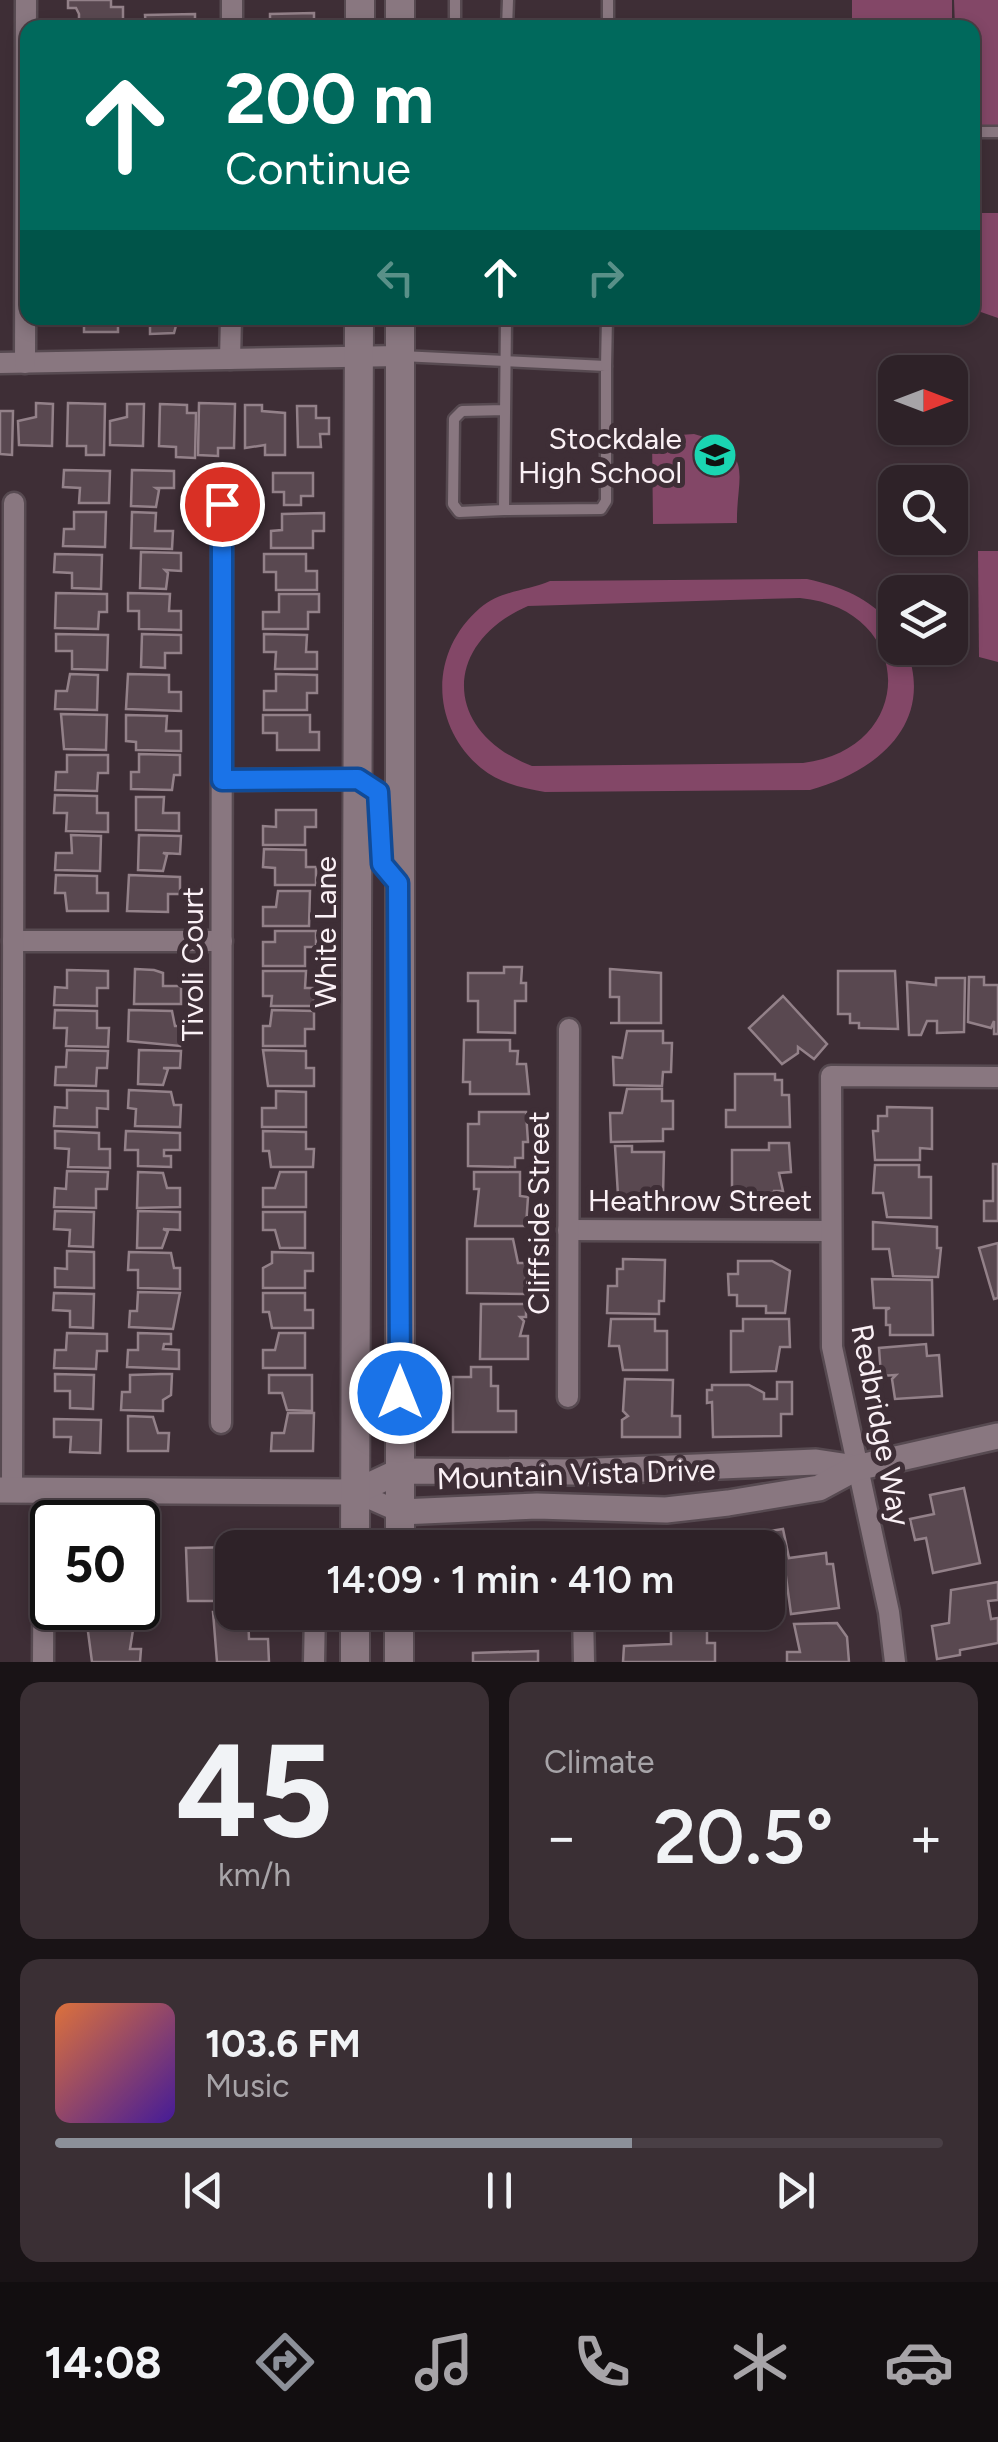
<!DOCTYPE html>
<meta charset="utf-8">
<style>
:root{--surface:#2e2228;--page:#3a2f34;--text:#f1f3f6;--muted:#a7a4a8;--line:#493f45;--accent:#8c9099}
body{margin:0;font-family:Figtree,sans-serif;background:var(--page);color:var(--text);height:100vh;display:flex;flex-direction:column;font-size:38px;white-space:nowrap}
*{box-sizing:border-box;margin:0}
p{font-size:32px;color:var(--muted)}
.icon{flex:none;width:55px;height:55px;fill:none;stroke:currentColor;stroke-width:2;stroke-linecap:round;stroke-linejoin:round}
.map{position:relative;height:1662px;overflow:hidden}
.panel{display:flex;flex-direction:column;gap:20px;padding:20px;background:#191316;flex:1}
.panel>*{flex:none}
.guide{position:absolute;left:20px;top:20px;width:960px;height:305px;border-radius:20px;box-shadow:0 5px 15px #0003,0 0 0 2px var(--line);background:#00695c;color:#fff;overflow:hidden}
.needle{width:65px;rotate:90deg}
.buttons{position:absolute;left:878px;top:355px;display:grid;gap:20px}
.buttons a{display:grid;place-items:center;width:90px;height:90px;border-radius:20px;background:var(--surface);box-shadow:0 5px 15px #0003,0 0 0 2px var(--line);font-size:50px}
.speed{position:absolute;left:30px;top:1500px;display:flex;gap:20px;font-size:50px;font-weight:700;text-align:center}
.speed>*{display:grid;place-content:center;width:130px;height:130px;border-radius:50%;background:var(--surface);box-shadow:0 5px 15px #0003,0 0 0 2px var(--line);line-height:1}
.speed .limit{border:5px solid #111;border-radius:15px;background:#fff;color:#111}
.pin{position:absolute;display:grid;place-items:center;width:85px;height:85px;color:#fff;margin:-42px;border:5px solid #fff;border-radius:50%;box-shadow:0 2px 10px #0007}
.me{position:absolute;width:110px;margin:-55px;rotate:0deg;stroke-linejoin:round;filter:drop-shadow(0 0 8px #0008)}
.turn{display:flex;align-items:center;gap:35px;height:210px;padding:0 40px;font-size:45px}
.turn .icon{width:130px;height:130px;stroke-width:2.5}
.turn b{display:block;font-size:70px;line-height:85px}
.lanes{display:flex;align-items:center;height:95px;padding:0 40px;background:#0003;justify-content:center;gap:50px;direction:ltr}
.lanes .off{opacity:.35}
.big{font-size:75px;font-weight:600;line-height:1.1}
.panel .widget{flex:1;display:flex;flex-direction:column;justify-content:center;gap:15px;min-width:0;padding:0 35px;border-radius:20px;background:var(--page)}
.panel .dial{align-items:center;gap:0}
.dial b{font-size:130px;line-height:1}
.song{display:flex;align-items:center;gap:30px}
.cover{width:120px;height:120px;border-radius:15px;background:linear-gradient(135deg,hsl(20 70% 55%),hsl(260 70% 35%))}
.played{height:10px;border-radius:5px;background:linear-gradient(90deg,var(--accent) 65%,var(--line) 65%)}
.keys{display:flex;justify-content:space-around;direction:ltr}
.heat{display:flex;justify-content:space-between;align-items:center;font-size:55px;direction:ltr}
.panel .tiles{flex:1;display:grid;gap:20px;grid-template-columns:1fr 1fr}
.widget:last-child{grid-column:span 2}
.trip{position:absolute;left:215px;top:1530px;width:570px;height:100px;border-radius:20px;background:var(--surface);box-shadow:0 5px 15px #0003,0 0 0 2px var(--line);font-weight:600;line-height:100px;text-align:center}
.dock{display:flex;height:160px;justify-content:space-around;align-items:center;background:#120e10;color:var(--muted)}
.dock .icon{width:70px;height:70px}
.dock .current{color:var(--accent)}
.dock b{font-size:45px;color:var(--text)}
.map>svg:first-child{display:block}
</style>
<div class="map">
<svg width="998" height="1662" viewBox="0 0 998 1662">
<rect width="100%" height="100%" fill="#3e2e36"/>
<g fill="#834767" fill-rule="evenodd">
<rect x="852" y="0" width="100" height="27"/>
<path d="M954 0H998V136H973L972 28 955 27Z"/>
<path d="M978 213H998V318L978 311Z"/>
<path d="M694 434C757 452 736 475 737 523L653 524 652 437Z"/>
<path d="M978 551H998V662L979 657Z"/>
<path d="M807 579C844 587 867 598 893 624L895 648H906C936 724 876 772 810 790L545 792C522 788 499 783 481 768 430 725 429 652 480 608 501 590 528 591 550 581ZM800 598C916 609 918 749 803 763L532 766C443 732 441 644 528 606Z"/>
</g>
<g fill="#594850" stroke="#938189" stroke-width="2.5">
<path d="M68 0H111V7H123V23H79V14L76 8H68Z"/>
<path d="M314 13V20H324V28H270V14Z"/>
<path d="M195 14V28H146L145 15Z"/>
<path d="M70 318H109V324H118V332H84V320Z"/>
<path d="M150 318H178L174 333 150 334Z"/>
<rect x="282" y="318" width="29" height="7"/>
<path d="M36 403 53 404 52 446 19 445 18 421 36 417Z"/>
<path d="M68 403 105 404 104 455H86V446H67Z"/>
<path d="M199 403 235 404 234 448H218V456L198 455Z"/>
<path d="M127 404H144L143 446 110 445V421L127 417Z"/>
<path d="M160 404 187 405V413H196L195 458 176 457V447L159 446Z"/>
<path d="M245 405H262V411L285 413V455H265V445L245 448Z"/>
<path d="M297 406H316V418H329V434H320L321 447H298Z"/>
<path d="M0 411H13L12 455 0 454Z"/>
<path d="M64 470 110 471 109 503H79L80 488 63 487Z"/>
<path d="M132 470 174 471V488H156L159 490 156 507 131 506Z"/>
<path d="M273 473H313V496H301V505H284V492H273Z"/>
<path d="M74 512H106L105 547 63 546 64 529H74Z"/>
<path d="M132 512 156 513 155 531H173L172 549 131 548Z"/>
<path d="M324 513V531H313V548H271V531L282 530V514Z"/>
<path d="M141 552 181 553V571L165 570 168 573 166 589 140 588Z"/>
<path d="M55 554 102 555 101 589 72 588V573L54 572Z"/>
<path d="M264 554H306V571H317V590H276V572H264Z"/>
<path d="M56 593 107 594V612H99L98 629 55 628Z"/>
<path d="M128 593 170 594 169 611H181V630L139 629V611H128Z"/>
<path d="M279 594H319V612H308V629H263V612H279Z"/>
<path d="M56 634 108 635 107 670 72 669V651H56Z"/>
<path d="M142 634 181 635V653H165V668L141 667Z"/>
<path d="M264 634 307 635 306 652H317V669H275L276 652H264Z"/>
<path d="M70 674 98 675 97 710 55 709 56 691H67Z"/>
<path d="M128 674 169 675V692H181V711L126 709Z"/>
<path d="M276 674 317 675V693H307V710H264V691H276Z"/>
<path d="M61 714 107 715 106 750 64 749Z"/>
<path d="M126 715 167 716 166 731H181V751L136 750V742L126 741Z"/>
<path d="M263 715H310V732H319V750H277V733H263Z"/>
<path d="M139 754 180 755V775H174L172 790 131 789V772H139Z"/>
<path d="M67 755H108V773H98L97 791 55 790 56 772H67Z"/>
<path d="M55 795 97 796V813H108V832L66 831 67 813H54Z"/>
<path d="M136 797H164L163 813H179V831L136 830Z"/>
<path d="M276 810H316V827H305V845H263V826L276 827Z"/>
<path d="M71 835 101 836 100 871 55 870 56 853H72Z"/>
<path d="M139 835 181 836 180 854 163 853 167 855 163 871 138 870Z"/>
<path d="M264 849 306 850V867H316V885H275V868L263 867Z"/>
<path d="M56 875 97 876V893H108V911H67L65 893H55Z"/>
<path d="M129 875 180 877V894H168V912L127 911Z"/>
<path d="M278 891H310L309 926H263V907H276Z"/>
<path d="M275 931H316V947H305V966H263V942H275Z"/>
<path d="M504 967H522L521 983H526V1001H515V1033L478 1032V1001H468V973H504Z"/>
<path d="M135 969 154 970 163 973V986H181V1004H134Z"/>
<path d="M610 969 661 973V1023H610H619V997H610Z"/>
<path d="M67 970 108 971V988H97V1006L54 1005 55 987 67 988Z"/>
<path d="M263 971H306L305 988H314V1006H271L272 996H263Z"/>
<path d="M838 971H895L898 1029 859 1028V1023H850V1014H838Z"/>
<path d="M969 977H984V985H998V1034H994V1021L991 1028 968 1022Z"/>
<path d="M936 978H965L964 1032 937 1033V1021H927L921 1035H909L907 982 936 985Z"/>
<path d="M783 996 827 1044 814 1059 798 1047V1053L782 1064 749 1028Z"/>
<path d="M55 1010 97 1011V1028H109L108 1047 66 1046 67 1028H54Z"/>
<path d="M129 1010 172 1011 175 1026H181L180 1046 128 1041Z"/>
<path d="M272 1010 314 1011V1029H305V1046H263V1026H270Z"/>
<path d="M627 1031H663V1043H672L671 1072H663L662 1086 614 1085 613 1057 622 1058Z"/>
<path d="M464 1040H510V1051H518L517 1064H526L529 1094H470V1082H463Z"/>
<path d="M67 1050 108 1051 107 1068H97L96 1086 55 1085 56 1067H66Z"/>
<path d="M139 1050 181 1051 180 1068H163L168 1069 163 1085 138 1084Z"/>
<path d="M263 1050 306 1051V1068H314V1086H268Z"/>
<path d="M735 1074H775V1080H782V1095H789L790 1127H726V1110H735Z"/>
<path d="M627 1089H662V1101H673V1129H663V1141L611 1142 610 1113H622Z"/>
<path d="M67 1090 108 1091V1109L97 1108V1127L54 1126 55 1107 67 1108Z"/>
<path d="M129 1090 171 1092 174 1105H181L180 1127 135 1126 136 1109 128 1108Z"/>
<path d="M276 1091 306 1092V1127H262V1108H276Z"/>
<path d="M887 1107 932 1108V1149L920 1148V1160H875L873 1131H878V1116H887Z"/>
<path d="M479 1112H526L528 1142H523V1158H515V1167L468 1166V1124H479Z"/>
<path d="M55 1131 99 1133V1149H110V1168L68 1167 69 1149 55 1148Z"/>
<path d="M126 1131 180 1133V1150H164V1156H171V1167L138 1166V1150H125Z"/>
<path d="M263 1131 306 1132V1149H314L313 1167H271L269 1151H263Z"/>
<path d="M769 1143H789L791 1172 779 1173 783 1191H774L771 1201H732V1150H769Z"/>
<path d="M615 1146H632V1152H664L663 1196 618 1195Z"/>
<path d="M993 1164H998V1221H984V1201H993Z"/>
<path d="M875 1165H919V1177H931V1218L887 1217 883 1193H873Z"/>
<path d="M67 1171 108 1172 107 1189H96V1208L54 1207 55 1188 66 1189Z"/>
<path d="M138 1172 163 1173 167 1188H180V1207L137 1208Z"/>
<path d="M280 1172H306V1207H263V1188H275Z"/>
<path d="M474 1172H520V1196L528 1197 526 1226H475L479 1189H474Z"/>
<path d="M55 1211 94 1212 93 1247 69 1246 70 1230 54 1229Z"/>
<path d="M138 1211 180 1212V1230L163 1229 168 1231 162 1248H137Z"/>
<path d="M263 1212H305V1248H280L275 1230H263Z"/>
<path d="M873 1222 937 1227V1248H941L938 1277 893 1276 889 1249H873Z"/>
<path d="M467 1239H513L518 1263H527L525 1294 467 1293Z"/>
<path d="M998 1243V1298L994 1299 979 1248Z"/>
<path d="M67 1251 94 1252V1288L55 1287V1268L67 1269Z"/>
<path d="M129 1252 171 1253 174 1268H180V1289L138 1288V1270H128Z"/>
<path d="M272 1252 313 1253V1271H305V1288H263V1268L272 1263Z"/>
<path d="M623 1259 665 1260 664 1301H659V1314L607 1313 608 1286H617V1269H623Z"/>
<path d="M738 1261H772L790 1271 785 1313H766V1306H737V1295H729L728 1274H738Z"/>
<path d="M872 1279 932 1280 933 1335H890V1325H886V1310L890 1308H874Z"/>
<path d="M138 1292 180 1293 173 1329 129 1327 130 1311H137Z"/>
<path d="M54 1293 94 1294 93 1328 70 1327V1311L53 1310Z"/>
<path d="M263 1293H305V1310H313V1328H272L269 1312H263Z"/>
<path d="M481 1304H526V1317H520L524 1321 520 1336H528V1359H480Z"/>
<path d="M611 1319H655V1331H667V1370H623L619 1346H609Z"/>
<path d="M743 1319H789L790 1347H780L776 1371 731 1372V1331H743Z"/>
<path d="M67 1333 107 1334V1351H97L96 1369 54 1368 55 1350H66Z"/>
<path d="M138 1333 171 1334V1344H164L163 1349 179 1350V1369L127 1367 128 1350H138Z"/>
<path d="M279 1333H305V1368H263V1350H275Z"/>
<path d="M926 1344 927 1356 939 1355 942 1396 895 1399 892 1379 896 1375 881 1376 879 1348Z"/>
<path d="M471 1367H491V1386H498V1411H516V1432H453V1377H471Z"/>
<path d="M55 1374 94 1375 93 1409 70 1408V1391H55Z"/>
<path d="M161 1374H172L171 1395 163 1400V1411L121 1410 122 1392H130V1375Z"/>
<path d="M269 1375H312V1411L287 1410 282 1393H269Z"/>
<path d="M625 1379 673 1380 672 1416H680V1437H622V1420L628 1416 623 1411Z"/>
<path d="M777 1382H792V1414H781V1436L713 1437 712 1402 707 1403V1390H712V1385H749L764 1393V1399H777Z"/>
<path d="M288 1413H314L313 1451H271L272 1433H284Z"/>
<path d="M128 1416 153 1417 158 1433H169L168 1451H128Z"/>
<path d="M54 1419 101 1420 100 1453 70 1452 71 1437H54Z"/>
<path d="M964 1488 980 1563 933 1573 926 1538 915 1540 910 1519 934 1514 930 1495Z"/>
<path d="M783 1529 789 1558 826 1553 827 1564H833L839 1608 791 1614 786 1577 770 1579 764 1532Z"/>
<rect x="491" y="1543" width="29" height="5"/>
<path d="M235 1547 232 1601H188L186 1548Z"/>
<path d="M998 1582V1600L988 1601 991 1619 998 1618V1643L960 1650V1655L937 1659 932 1626 949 1623 951 1590Z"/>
<path d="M85 1609 136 1611 130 1649H141L140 1662H92Z"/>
<path d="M213 1612H248L249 1639H268L269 1662H217Z"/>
<path d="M475 1612H529V1626L481 1625V1615Z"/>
<path d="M703 1612 702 1618 659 1613V1612Z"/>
<path d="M837 1623 847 1637 849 1662H787V1652H800L794 1624Z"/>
<path d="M671 1629H707V1643H715V1662H623L624 1646 671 1644Z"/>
<path d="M538 1651V1662H473V1653Z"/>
</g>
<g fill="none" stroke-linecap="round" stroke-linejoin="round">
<defs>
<g id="service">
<path d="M455 0V28"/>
<path d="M608 0V28"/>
<path d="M507 28 508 0"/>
<path d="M972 132H998"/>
<path d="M401 356 606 366V501L601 509 504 510"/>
<path d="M606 366 607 318"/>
<path d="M505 410 462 411 454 419 453 504 459 512 504 510 506 318"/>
</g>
<g id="minor">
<path d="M232 28V0"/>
<path d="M230 359 231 318"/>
<path d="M0 363 400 356"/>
<path d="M25 363 26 0"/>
<path d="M222 780 358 779"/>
<path d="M13 941H222"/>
<path d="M568 1230 831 1231"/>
<path d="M568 1397 569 1029"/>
<path d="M221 1423 222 505"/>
<path d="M12 1490 14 503"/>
<path d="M355 1492 400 1512"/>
<path d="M583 1612 584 1662"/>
<path d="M43 1662 44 1491"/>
<path d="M314 1662 315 1612"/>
<path d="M895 1662 889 1612 832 1347 831 1076 998 1077"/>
</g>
<g id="tertiary">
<path d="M0 1490 355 1492 400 1471 573 1472 816 1462 856 1468"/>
<path d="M400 1512 537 1506 666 1510 728 1503 819 1488 856 1468 998 1436"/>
</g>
<g id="secondary">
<path d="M360 28V0"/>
<path d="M400 28V0"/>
<path d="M355 1548 359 318"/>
<path d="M400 1548V318"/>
<path d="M355 1662V1612"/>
<path d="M399 1662V1612"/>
</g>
</defs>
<use href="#service" stroke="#574a51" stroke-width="15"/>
<use href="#minor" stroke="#574a51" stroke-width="25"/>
<use href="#tertiary" stroke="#574a51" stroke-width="30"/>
<use href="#secondary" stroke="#574a51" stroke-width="32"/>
<use href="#service" stroke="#897780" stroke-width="10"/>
<use href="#minor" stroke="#897780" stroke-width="20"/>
<use href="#tertiary" stroke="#897780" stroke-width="25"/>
<use href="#secondary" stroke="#897780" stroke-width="28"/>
</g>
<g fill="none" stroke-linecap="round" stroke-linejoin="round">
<defs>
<path id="route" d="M222 504V780L358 779 378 792 382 864 398 883 400 1393"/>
</defs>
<use href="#route" stroke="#114b97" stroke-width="25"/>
<use href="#route" stroke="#1a73e8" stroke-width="18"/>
</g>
<defs>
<symbol id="school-disc" viewBox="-11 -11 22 22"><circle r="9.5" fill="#1ad5b2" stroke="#3e2e36"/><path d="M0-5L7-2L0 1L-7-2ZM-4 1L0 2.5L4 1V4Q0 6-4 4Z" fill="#111"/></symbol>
</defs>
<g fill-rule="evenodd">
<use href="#school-disc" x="690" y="430" width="50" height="50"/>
</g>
<g text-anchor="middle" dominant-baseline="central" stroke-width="10" stroke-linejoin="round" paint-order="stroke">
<g font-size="30" fill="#faf0f5" stroke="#3e2e36" text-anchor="end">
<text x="682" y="438">Stockdale<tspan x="682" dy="34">High School</tspan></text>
</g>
<g font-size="30" fill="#faf0f5" stroke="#3e2e36">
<text transform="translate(325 932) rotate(-90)">White Lane</text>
<text transform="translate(192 964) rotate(-90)">Tivoli Court</text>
<text x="700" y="1200">Heathrow Street</text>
<text transform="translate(538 1213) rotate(-90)">Cliffside Street</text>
<text transform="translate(881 1425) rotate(79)">Redbridge Way</text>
<text transform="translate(576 1474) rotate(-2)">Mountain Vista Drive</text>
</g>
</g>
</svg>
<div class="buttons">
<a><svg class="needle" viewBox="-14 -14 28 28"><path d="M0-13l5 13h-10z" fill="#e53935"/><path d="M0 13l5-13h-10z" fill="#a7a4a8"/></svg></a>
<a><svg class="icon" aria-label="search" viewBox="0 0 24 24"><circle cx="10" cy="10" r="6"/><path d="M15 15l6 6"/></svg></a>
<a><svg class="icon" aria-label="layers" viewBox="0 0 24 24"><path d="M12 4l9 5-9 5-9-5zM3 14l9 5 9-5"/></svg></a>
</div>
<div class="speed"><div class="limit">50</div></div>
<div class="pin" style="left:222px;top:504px;background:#d93025"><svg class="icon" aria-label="arrive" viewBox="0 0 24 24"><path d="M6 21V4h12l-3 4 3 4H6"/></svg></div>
<svg class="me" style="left:400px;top:1393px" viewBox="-20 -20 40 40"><circle r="17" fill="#1a73e8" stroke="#fff" stroke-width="3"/><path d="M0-11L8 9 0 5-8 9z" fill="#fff"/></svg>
<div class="trip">14:09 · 1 min · 410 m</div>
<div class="guide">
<div class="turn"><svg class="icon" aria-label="ahead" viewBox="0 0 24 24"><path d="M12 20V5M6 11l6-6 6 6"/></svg><div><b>200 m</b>Continue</div></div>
<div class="lanes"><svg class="icon off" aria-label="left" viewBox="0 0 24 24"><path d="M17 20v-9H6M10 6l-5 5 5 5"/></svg><svg class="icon" aria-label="ahead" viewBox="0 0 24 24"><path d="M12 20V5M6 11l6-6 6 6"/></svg><svg class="icon off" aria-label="right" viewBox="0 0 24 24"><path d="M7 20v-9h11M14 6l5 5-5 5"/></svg></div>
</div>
</div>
<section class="panel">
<div class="tiles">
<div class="widget dial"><b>45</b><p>km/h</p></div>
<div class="widget"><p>Climate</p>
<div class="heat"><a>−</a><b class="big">20.5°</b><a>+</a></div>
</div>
<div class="widget">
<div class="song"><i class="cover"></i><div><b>103.6 FM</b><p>Music</p></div></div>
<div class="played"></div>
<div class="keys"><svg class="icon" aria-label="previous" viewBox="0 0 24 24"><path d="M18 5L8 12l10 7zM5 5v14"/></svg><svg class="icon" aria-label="pause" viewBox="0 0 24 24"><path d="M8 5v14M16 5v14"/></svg><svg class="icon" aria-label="next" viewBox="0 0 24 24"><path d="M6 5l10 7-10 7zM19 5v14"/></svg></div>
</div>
</div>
</section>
<nav class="dock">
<b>14:08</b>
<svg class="icon current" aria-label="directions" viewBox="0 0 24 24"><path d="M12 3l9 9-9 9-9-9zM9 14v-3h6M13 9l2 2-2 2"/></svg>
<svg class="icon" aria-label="music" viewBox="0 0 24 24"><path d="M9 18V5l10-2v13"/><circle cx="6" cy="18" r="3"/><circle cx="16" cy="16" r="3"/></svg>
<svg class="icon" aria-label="phone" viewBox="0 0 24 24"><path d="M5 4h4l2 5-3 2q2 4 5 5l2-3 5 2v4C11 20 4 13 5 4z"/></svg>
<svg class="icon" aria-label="climate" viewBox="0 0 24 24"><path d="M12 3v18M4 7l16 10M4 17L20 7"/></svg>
<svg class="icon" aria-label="car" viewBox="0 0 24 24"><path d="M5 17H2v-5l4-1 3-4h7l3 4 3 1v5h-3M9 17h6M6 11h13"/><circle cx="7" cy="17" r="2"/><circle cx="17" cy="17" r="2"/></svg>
</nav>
